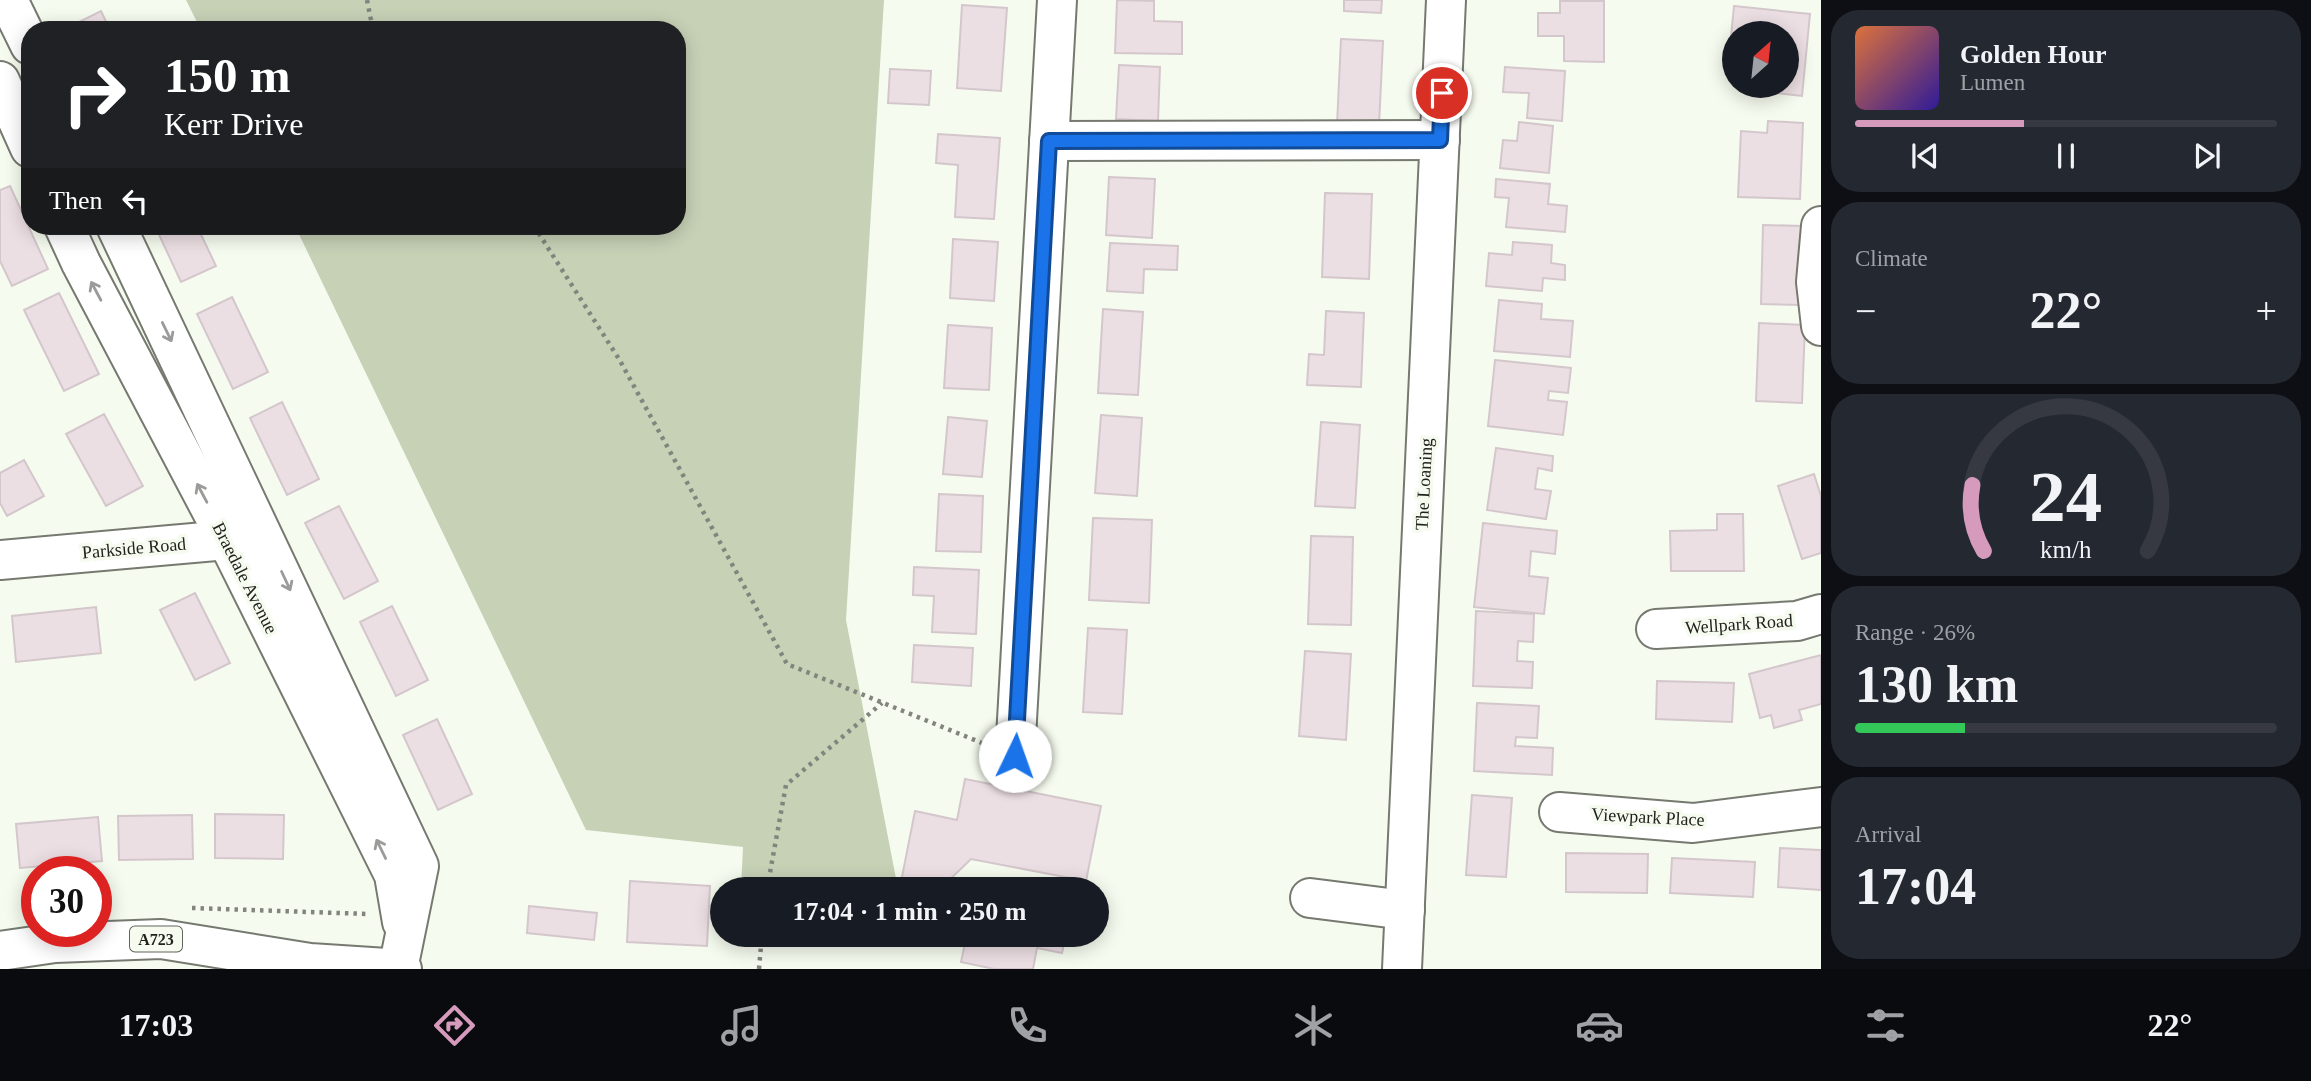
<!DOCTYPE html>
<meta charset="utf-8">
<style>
:root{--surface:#171b24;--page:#242831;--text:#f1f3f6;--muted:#9ea1a6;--line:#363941;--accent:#d69abc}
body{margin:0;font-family:Georgia,serif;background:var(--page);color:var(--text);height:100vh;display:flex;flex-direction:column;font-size:26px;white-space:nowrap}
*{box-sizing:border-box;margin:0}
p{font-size:23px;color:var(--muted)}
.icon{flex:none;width:38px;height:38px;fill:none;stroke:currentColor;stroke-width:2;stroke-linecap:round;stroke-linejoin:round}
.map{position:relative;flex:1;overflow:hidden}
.details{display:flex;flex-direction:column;gap:10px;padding:10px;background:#0d0f14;width:490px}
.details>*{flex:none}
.guide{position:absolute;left:21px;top:21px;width:665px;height:214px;border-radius:28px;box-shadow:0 4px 18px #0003;background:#202124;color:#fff;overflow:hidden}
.needle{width:46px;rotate:27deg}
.tools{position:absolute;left:1722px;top:21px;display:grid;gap:14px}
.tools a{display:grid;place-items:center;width:77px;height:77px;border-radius:50%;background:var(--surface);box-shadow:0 4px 18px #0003;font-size:35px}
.speed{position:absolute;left:21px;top:856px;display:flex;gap:14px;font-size:35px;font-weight:700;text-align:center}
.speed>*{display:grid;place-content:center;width:91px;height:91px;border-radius:50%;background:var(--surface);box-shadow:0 4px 18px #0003;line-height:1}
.speed .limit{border:10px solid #d22;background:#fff;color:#111}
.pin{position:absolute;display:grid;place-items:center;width:60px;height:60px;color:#fff;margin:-30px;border:4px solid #fff;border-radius:50%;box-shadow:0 2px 7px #0007}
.me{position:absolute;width:77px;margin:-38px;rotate:3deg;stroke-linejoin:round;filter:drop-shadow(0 0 5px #0008)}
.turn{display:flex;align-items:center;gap:24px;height:147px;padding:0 28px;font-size:32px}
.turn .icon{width:91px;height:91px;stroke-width:2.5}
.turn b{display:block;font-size:49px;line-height:60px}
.then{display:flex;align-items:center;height:66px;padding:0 28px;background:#0003;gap:14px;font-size:26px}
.big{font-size:52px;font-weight:800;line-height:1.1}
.details .card{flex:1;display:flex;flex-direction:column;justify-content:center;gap:10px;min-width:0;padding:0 24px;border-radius:28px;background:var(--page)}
.details .dial{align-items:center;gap:0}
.dial svg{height:182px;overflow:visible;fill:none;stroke:var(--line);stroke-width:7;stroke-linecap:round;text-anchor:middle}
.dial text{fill:var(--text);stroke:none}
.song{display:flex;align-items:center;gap:21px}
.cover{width:84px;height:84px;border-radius:10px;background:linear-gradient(135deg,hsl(20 70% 55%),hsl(250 70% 35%))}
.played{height:7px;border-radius:4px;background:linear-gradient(90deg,var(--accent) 40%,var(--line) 40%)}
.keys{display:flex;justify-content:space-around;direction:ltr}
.heat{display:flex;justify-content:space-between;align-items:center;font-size:38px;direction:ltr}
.charge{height:10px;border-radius:5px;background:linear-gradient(90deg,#34c759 26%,var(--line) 0)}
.trip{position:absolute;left:710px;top:877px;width:399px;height:70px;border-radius:35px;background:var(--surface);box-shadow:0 4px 18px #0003;font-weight:800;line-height:70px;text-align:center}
.tab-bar{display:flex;height:112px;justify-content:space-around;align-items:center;background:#090b0e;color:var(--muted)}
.tab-bar .icon{width:49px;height:49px}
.tab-bar .selected{color:var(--accent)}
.tab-bar b{font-size:32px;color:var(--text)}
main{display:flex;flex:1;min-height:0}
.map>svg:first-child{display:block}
</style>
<main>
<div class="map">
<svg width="1821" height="969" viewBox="0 0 1821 969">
<rect width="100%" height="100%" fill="#f6fbef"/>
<path fill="#c6d1b6" d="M186 0H884L846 620 898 889H741L743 847 586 830 295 226H677V30H201Z"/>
<g fill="#ecdfe3" stroke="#d4c7cc" stroke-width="2">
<path d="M1117 0 1154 1V21L1182 22V54L1115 53Z"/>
<path d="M1344 0H1382L1381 13 1344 11Z"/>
<path d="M1560 1H1604V62L1564 61V36H1538V13H1560Z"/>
<path d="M962 5 1007 8 1001 91 957 88Z"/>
<path d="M1734 6 1810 14 1802 96 1741 89 1742 86H1787V33H1734V48L1730 47Z"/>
<path d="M101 11 110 30H63Z"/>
<path d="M1341 39 1383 41 1379 126 1337 125Z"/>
<path d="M1119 65 1160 67 1158 121 1116 119Z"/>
<path d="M1505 67 1565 71 1562 121 1527 118 1529 93 1503 92Z"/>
<path d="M890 69 931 71 929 105 888 103Z"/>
<path d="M1768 121 1803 123 1800 199 1738 197 1741 131 1767 133Z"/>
<path d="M1519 122 1553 126 1549 173 1500 168 1503 140 1517 141Z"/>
<path d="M938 134 1000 138 994 219 955 217 958 165 936 163Z"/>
<path d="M1109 177 1155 179 1152 238 1106 235Z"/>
<path d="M1496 179 1550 184 1548 204 1567 206 1565 232 1506 227 1509 198 1495 197Z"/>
<path d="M10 186 48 269 12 286 0 261V190Z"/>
<path d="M1325 193 1372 194 1369 279 1322 277Z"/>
<path d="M1763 225 1803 226 1800 305 1761 304Z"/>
<path d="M155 226H197L216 266 181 282Z"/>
<path d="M953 239 998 242 994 301 950 298Z"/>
<path d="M1513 242 1552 245 1551 263 1565 265V280L1543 278 1542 291 1486 286 1489 253 1512 255Z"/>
<path d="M1110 243 1178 246 1177 270 1144 269 1143 293 1107 291Z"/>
<path d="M59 293 99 374 64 391 24 310Z"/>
<path d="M232 297 268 372 233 389 197 314Z"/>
<path d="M1499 300 1542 304 1541 319 1573 321 1570 357 1494 351Z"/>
<path d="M1103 309 1143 312 1138 395 1098 393Z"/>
<path d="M1326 311 1364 313 1361 387 1307 385 1309 354 1324 355Z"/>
<path d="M1759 323 1805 325 1802 403 1756 401Z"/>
<path d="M948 325 992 328 989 390 944 388Z"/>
<path d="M1495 360 1571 368 1568 393 1549 391 1548 400 1567 402 1563 435 1488 426Z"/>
<path d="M282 402 319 479 287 495 250 418Z"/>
<path d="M104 414 143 486 106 506 66 434Z"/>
<path d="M1101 415 1142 418 1137 496 1095 493Z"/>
<path d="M948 417 987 421 982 477 943 474Z"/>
<path d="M1321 422 1360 425 1355 508 1315 506Z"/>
<path d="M1496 448 1553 456 1552 471 1538 468 1535 489 1551 491 1546 519 1487 510Z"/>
<path d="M24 460 44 496 7 516 0 503V473Z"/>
<path d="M1814 474 1821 496V553L1802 559 1778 486Z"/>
<path d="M939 494 983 496 981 552 936 551Z"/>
<path d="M339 506 378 581 344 599 305 523Z"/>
<path d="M1717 514H1743L1744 571H1671L1670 531 1717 530Z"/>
<path d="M1093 518 1152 520 1149 603 1089 600Z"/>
<path d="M1483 523 1557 531 1555 554 1531 551 1529 576 1548 578 1544 614 1474 607Z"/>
<path d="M1311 536 1353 537 1351 625 1308 624Z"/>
<path d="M914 567 979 570 976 634 932 632 934 596 913 595Z"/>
<path d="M195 593 230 663 195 680 160 610Z"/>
<path d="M392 606 428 680 396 696 360 622Z"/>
<path d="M96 607 101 653 16 662 12 616Z"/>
<path d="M1476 611 1534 614 1533 642 1518 641 1517 661 1533 662 1532 688 1473 686Z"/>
<path d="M1088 628 1127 630 1122 714 1083 712Z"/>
<path d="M914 645 973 648 971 686 912 682Z"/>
<path d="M1305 651 1351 654 1346 740 1299 736Z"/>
<path d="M1821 655V704L1799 710 1802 720 1774 728 1771 715 1760 718 1749 674Z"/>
<path d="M1657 681 1734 683 1732 722 1656 719Z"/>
<path d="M1477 703 1539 706 1537 738 1516 737 1515 746 1553 748 1552 775 1474 771Z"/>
<path d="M437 719 472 794 438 810 403 735Z"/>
<path d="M965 779 1101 806 1086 881 971 859 940 889 900 887 915 811 957 820Z"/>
<path d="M1472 795 1512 798 1506 877 1466 875Z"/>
<path d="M215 814 284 815 283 859 215 858Z"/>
<path d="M192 815 193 859 119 860 118 816Z"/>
<path d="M98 817 102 861 20 868 16 824Z"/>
<path d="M1780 848 1821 850V890L1778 887Z"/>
<path d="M1566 853 1648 854 1647 893 1566 892Z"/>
<path d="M1672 858 1755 862 1753 897 1670 893Z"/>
<path d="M630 881 710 886 707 946 627 942Z"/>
<path d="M529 906 597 913 594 940 527 933Z"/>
<path d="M967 934H1066L1062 953 1037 948 1033 969H994L961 962Z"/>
</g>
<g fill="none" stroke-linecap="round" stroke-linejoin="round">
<defs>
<g id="minor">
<path d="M8 0 30 45"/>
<path d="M0 81 30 148"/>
<path d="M1049 141 1440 140"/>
<path d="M64 226 81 263 227 540 394 875 402 922"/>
<path d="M116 226 419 866 398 969"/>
<path d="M1821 226 1816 282 1821 326"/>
<path d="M0 560 227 540 249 541"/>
<path d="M1656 629 1797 621 1821 614"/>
<path d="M1015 756 1057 0"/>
<path d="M1559 812 1693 823 1821 807"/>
<path d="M1310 898 1405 910"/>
<path d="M1402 969 1446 0"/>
</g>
<path id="major" d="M0 951 55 943 161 939 310 963 402 969"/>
</defs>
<use href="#minor" stroke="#75796f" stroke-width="42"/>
<use href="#major" stroke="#75796f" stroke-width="42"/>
<g stroke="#82857d" stroke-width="4.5" stroke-dasharray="3.5 5" stroke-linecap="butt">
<path d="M367 0 373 30"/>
<path d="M534 226 619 359 787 664 982 743"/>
<path d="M767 889 786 785 882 703"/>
<path d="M192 908 368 914"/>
<path d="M759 969 762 934"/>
</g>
<use href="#minor" stroke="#fff" stroke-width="38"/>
<use href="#major" stroke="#fff" stroke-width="38"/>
</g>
<defs><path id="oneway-shaft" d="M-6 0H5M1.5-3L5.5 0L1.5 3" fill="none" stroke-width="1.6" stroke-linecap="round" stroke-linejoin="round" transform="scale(1.75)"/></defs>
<g stroke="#9b9c9a">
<use href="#oneway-shaft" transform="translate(96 291) rotate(-118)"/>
<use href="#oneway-shaft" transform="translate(167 332) rotate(64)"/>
<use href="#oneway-shaft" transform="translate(202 493) rotate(-118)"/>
<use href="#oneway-shaft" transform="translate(286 581) rotate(65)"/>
<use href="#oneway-shaft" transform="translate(381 849) rotate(-116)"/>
</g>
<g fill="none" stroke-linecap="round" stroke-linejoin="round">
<defs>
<path id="route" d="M1015 756 1049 141 1440 140 1442 93"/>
</defs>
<use href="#route" stroke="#114b97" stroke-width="18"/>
<use href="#route" stroke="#1a73e8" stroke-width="12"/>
</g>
<g text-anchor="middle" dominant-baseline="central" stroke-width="7" stroke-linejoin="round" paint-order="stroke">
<rect fill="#f6fbef" stroke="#61635d" stroke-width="2" x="130" y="926.5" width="52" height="25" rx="5"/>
<g font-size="16" font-weight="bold" fill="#21221e">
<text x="156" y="939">A723</text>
</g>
<g font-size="18" fill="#21221e" stroke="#f6fbef">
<text transform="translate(1424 484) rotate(-87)">The Loaning</text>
<text transform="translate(134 548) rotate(-5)">Parkside Road</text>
<text transform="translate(245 578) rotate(63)">Braedale Avenue</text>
<text transform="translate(1739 624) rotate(-4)">Wellpark Road</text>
<text transform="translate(1648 817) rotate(3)">Viewpark Place</text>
</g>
</g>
</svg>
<div class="tools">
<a><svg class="needle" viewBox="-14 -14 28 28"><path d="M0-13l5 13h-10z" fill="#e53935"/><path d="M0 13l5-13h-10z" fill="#9ea1a6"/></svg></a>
</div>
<div class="speed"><div class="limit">30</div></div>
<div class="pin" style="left:1442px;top:93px;background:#d93025"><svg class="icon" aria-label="arrive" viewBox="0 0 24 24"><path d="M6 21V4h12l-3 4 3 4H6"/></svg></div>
<svg class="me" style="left:1015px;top:756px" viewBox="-20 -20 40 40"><circle r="19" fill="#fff"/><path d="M0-13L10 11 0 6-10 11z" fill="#1a73e8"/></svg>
<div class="trip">17:04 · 1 min · 250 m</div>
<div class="guide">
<div class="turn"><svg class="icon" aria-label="right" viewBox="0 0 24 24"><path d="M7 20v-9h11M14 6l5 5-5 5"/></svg><div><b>150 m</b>Kerr Drive</div></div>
<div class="then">Then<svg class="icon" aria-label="left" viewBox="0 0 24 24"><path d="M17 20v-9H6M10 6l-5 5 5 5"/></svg></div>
</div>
</div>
<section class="details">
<div class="card">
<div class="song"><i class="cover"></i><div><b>Golden Hour</b><p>Lumen</p></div></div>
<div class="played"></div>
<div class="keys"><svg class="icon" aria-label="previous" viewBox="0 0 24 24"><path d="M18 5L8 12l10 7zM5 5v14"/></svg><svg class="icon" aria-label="pause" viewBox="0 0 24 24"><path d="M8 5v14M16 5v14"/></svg><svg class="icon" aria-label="next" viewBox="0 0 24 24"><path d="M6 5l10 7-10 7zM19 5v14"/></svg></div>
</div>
<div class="card"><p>Climate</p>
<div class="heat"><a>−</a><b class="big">22°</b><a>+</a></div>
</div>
<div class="card dial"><svg viewBox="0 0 100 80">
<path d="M14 69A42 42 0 1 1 86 69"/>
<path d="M14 69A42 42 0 0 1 9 40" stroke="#d69abc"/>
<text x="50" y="56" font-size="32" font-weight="700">24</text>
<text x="50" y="72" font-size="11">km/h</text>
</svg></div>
<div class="card"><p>Range · 26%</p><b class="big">130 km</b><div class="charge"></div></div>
<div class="card"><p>Arrival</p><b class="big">17:04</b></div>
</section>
</main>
<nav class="tab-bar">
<b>17:03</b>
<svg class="icon selected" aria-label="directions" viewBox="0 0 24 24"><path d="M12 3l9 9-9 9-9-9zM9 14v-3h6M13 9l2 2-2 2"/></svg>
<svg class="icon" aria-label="music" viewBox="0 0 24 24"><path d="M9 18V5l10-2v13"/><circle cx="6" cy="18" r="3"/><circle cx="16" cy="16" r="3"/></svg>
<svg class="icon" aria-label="phone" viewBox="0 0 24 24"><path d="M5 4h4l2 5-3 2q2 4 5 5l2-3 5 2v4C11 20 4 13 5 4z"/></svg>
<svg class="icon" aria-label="climate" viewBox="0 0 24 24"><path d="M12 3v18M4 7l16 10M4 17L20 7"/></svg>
<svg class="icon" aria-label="car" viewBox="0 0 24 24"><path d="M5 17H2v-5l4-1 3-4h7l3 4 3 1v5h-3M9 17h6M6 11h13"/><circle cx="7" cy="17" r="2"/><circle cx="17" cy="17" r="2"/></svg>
<svg class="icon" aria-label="filters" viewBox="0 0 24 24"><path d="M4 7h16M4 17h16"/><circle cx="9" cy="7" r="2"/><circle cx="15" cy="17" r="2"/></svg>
<b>22°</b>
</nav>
